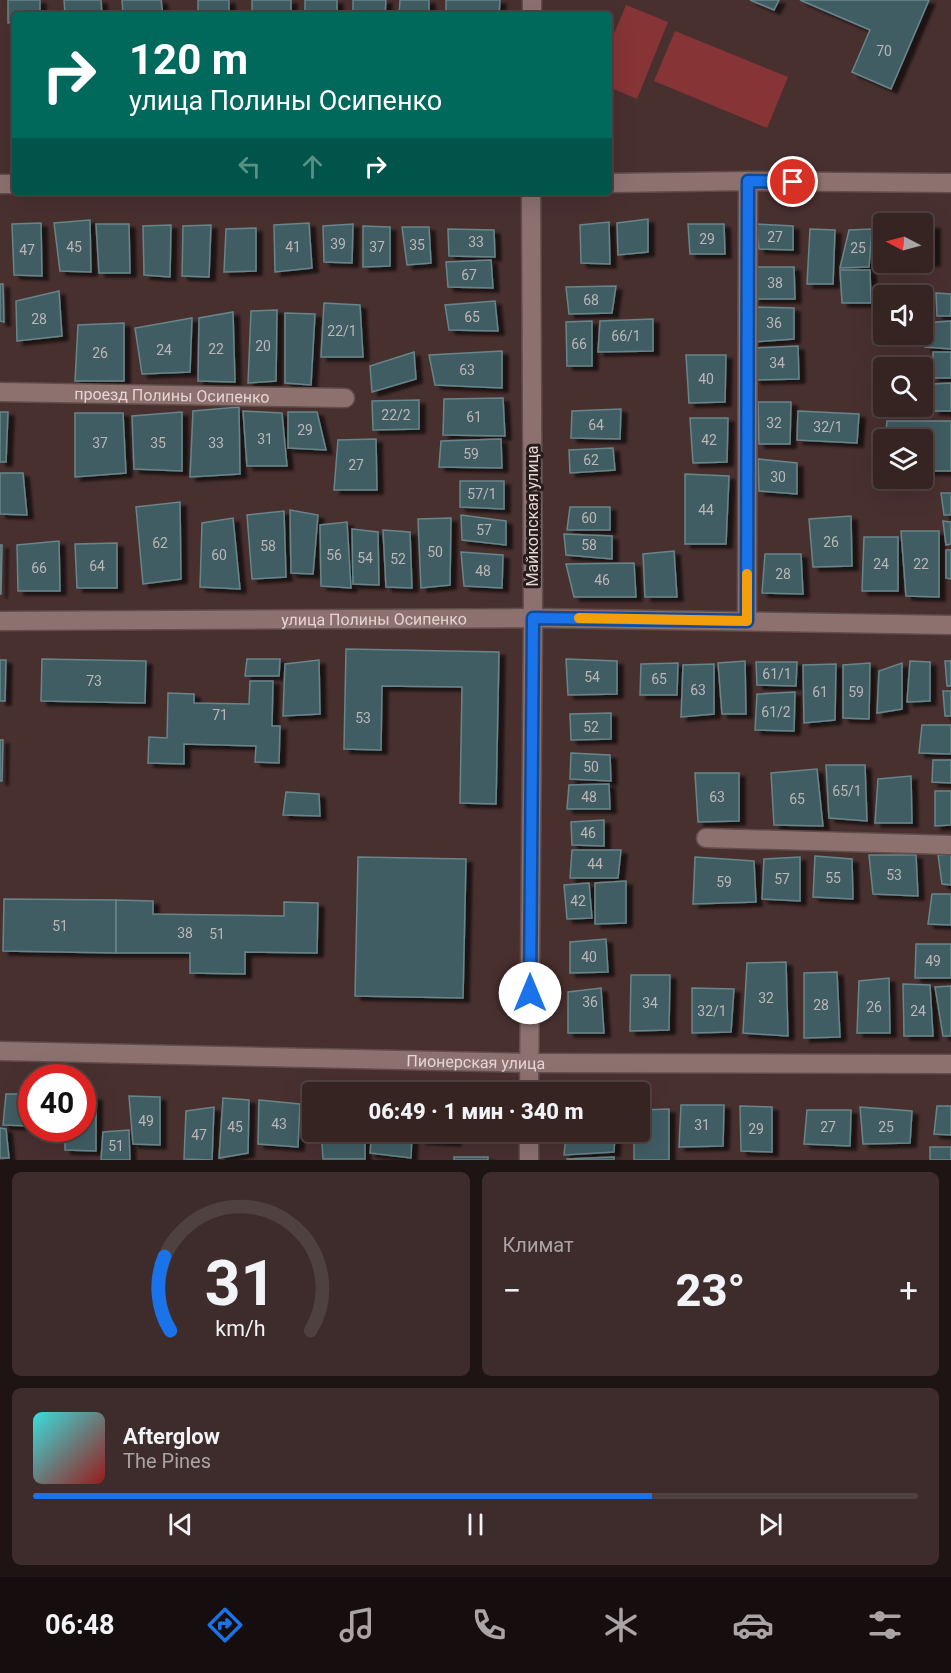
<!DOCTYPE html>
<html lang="ru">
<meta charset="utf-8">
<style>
:root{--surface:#362423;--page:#3d2c2b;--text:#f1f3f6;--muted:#aaa4a6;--line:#504141;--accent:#1a73e8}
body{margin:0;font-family:Roboto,sans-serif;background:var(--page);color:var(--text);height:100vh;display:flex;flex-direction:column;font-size:22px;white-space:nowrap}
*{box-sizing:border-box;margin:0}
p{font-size:20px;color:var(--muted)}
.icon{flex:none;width:33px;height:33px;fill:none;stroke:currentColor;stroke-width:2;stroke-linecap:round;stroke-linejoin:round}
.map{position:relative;height:1160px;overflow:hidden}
.drawer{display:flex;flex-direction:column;gap:12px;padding:12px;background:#1e1413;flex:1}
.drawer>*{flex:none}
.banner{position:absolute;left:12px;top:12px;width:600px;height:183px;border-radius:6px;box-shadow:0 6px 24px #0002,0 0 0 2px var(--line);background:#00695c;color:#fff;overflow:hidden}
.needle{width:39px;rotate:276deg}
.buttons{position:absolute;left:873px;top:213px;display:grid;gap:12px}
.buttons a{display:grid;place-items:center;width:60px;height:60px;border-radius:6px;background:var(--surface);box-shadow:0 6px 24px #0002,0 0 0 2px var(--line);font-size:30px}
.speed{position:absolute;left:18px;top:1064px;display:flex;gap:12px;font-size:30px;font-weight:700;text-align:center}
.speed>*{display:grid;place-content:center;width:78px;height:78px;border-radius:50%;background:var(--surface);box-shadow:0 6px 24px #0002,0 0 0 2px var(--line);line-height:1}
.speed .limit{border:9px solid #d22;background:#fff;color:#111}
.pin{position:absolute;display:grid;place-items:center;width:51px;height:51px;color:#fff;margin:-26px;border:3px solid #fff;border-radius:50%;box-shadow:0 2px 6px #0007}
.me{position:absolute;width:66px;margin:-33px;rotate:0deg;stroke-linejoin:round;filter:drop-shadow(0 0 4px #0008)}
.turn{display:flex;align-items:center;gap:21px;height:126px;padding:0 18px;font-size:27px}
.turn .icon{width:78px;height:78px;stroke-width:2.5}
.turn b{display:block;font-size:42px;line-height:51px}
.lanes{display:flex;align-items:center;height:57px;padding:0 18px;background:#0003;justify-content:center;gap:30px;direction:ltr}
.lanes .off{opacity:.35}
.big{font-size:45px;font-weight:800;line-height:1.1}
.drawer .tile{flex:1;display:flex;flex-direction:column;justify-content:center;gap:9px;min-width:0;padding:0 21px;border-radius:9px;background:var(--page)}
.drawer .dial{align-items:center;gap:0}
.dial svg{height:156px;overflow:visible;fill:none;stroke:var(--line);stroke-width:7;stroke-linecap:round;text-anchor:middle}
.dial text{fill:var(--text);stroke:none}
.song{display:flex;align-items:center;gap:18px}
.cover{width:72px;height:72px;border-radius:9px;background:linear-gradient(135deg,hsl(180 70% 55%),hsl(0 70% 35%))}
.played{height:6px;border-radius:3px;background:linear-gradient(90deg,var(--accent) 70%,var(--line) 70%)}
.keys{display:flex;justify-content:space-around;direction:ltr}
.heat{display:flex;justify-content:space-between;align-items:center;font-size:33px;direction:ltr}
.drawer .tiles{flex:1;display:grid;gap:12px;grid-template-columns:1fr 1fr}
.tile:last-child{grid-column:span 2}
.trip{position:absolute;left:302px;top:1082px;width:348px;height:60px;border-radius:6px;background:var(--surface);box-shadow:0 6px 24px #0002,0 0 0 2px var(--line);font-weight:800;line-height:60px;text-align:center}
.menu{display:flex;height:96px;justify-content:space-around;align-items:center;background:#160e0e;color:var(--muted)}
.menu .icon{width:42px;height:42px}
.menu .current{color:var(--accent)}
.menu b{font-size:27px;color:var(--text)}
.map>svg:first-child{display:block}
</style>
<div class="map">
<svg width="951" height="1160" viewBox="0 0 951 1160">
<defs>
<filter id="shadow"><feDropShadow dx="6" dy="4" stdDeviation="1.5" flood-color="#0009"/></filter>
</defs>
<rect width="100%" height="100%" fill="#48302f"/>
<g fill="#873436">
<path d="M626 5 668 22 637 99 609 87V46Z"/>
<path d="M675 31 788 77 767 128 654 81Z"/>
</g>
<g fill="#405d63" stroke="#67858a" stroke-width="1.5" filter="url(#shadow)">
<path d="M8 0H40V15H15V22L8 23Z"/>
<path d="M64 0H101L102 15 65 14Z"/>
<path d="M122 0H161L163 15H123Z"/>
<rect x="198" y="0" width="31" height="15"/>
<rect x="252" y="0" width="39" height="15"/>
<rect x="305" y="0" width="32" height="15"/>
<path d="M353 0H386L385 15H353Z"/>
<path d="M400 0H429V15H399Z"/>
<path d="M446 0H500L499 15H446Z"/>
<path d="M750 0H779L774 10Z"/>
<path d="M800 0H929L891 89 852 72 870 30Z"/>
<path d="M648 219V252L618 255 617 223Z"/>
<path d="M90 220 91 272 60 271 54 223Z"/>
<path d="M609 222 610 264 581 263 580 225Z"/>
<path d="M41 223 42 276 14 275 12 224Z"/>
<path d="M309 223 312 268 275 272 274 225Z"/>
<path d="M96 224H129L130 273H99Z"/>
<path d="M353 224 352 263 324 262 323 226Z"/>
<path d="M688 224H724L725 254H690Z"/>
<path d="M756 224 793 226V250L759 249Z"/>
<path d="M171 225 170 277 144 275 143 226Z"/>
<path d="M211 225 209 277 182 276 183 226Z"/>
<rect x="922" y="225" width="12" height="37"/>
<path d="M363 226 390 227V266L363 267Z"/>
<path d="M402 227H429L431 263 407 265Z"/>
<path d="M256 228V271L224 272 226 229Z"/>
<path d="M448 229 494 230 495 257 449 256Z"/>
<path d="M810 229 835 230 833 284H807Z"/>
<path d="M872 229 869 267 840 268 849 230Z"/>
<path d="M491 260 493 288 448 287 446 262Z"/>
<path d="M756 267H794L795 299H754Z"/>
<path d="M840 270H870L871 303H842Z"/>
<path d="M0 284H3L4 322 0 321Z"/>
<path d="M616 286 612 313 569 314 566 287Z"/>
<path d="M59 291 62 336 17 341 16 301Z"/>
<path d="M936 293 951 294V316H937Z"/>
<path d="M495 301 498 331 449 330 445 305Z"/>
<path d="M324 303 360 305 363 357H321Z"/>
<path d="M754 307 794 308V339L753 342Z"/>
<path d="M277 310 276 381 248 383 251 311Z"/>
<path d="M233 312 235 382 198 381 199 318Z"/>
<path d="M285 313 315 314 311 385 285 383Z"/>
<path d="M192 318 190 372 142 374 135 328Z"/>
<path d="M653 319V351L598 352 600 321Z"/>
<path d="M592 321V366H567L566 322Z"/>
<path d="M951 321V349L925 347 922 323Z"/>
<path d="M124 323V381H75L78 325Z"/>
<path d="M798 346 799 379 755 380V348Z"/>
<path d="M502 351V388L435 385 429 355Z"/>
<path d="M414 352 416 379 372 392 370 366Z"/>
<rect x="933" y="352" width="18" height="26"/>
<path d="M686 355H726L725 402 689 403Z"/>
<path d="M951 383V411H934L932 384Z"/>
<path d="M503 398 505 436 443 435 444 399Z"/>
<path d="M419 400V429L373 430 372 401Z"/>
<path d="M758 402H791L790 444H759Z"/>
<path d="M239 407 240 474 190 477 193 411Z"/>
<path d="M621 409 620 439 571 438 572 411Z"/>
<path d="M243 411 282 413 287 466H247Z"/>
<path d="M798 411 859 414 857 443 797 440Z"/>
<path d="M0 412H8L6 462H0Z"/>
<path d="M182 412V471L134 469 132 416Z"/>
<path d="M288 412H317L326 450 288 448Z"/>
<path d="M75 413H123L126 473 75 477Z"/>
<path d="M690 418H728L727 462 693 463Z"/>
<path d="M887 421H951V471H922V440H885Z"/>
<path d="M376 439 377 490H334L338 440Z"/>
<path d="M501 439 502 468 439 467 441 441Z"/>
<path d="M613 448 615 470 570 473 569 450Z"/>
<path d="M758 459 797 463V494L759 491Z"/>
<path d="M0 473H23L27 515 0 514Z"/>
<path d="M685 474 729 476 726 544H685Z"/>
<path d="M460 481H504V509L460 507Z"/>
<path d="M941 493H951V515H944Z"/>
<path d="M180 502 181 579 143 584 136 507Z"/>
<path d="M570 507H610V530H567Z"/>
<path d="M290 510 318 515 313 574 291 573Z"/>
<path d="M284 511 286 577 252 579 247 515Z"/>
<path d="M461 515 506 521V545L462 540Z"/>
<path d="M851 516 852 566 813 567 809 519Z"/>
<path d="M233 518 240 589 200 587 202 523Z"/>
<path d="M451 518 450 585 421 588 418 519Z"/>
<path d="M943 521 951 522V544L946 545Z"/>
<path d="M347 522 351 588 321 586 320 525Z"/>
<path d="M352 529 378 532 379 585 353 584Z"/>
<path d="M383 530 410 532 412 588 386 587Z"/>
<path d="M901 531H939V597L906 596Z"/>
<path d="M564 534 612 536V559L566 555Z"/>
<path d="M864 537H898V591H862Z"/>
<path d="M59 541 60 591H18L17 545Z"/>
<path d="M117 543V588H77L75 544Z"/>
<path d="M0 545H2L1 594H0Z"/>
<path d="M946 550H951V579L946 578Z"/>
<path d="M674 551 677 597H645L643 554Z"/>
<path d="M461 552 503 555 502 588 464 586Z"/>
<path d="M765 554H801L803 594 762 593Z"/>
<path d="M634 563 636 597H574L566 564Z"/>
<path d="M346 649 499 652 496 804 460 803 462 687 382 686 381 750 344 749Z"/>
<path d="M42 659 146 661 145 703 41 701Z"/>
<path d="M247 659H280L279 676H245Z"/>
<path d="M566 659 617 661V694L568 695Z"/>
<path d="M0 660H6L5 701H0Z"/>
<path d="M319 660 320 714 283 716 285 664Z"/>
<path d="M745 661 746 714H722L718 663Z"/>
<path d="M910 661 930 662V701L907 702Z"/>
<path d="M945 661H951V686H947Z"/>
<path d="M756 662H797L796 686 757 685Z"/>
<path d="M678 663 677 695H640L641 664Z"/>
<path d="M870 663 869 719 843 718V665Z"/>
<path d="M902 663V709L877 713 879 671Z"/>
<path d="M714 664V714L681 717 683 665Z"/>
<path d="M836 664 835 720 804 723 803 665Z"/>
<path d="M250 681H273L272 726H280L279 763 255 762 256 746 184 744V764L148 763 149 737 167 738 168 693 194 694V703L249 704Z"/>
<path d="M943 691H951V716H945Z"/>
<path d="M795 692 794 731 755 730 757 694Z"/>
<path d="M611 713V739L571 740 570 714Z"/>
<path d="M922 725H951V754L919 753Z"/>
<path d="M0 740H3L2 781H0Z"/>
<path d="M571 753 610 755 611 781 570 779Z"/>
<path d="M933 760H951V783L932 782Z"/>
<path d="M826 765H865L867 821 829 818Z"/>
<path d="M817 769 823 826 774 825 771 773Z"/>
<path d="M695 773H739V821L698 822Z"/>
<path d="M911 776 912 823H875L878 779Z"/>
<path d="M609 784 610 809H567L569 785Z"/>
<path d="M935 791H951V825L935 826Z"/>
<path d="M286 792 319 794 320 816 283 815Z"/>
<path d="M604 820V846L572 845 571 822Z"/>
<path d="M572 850H621L618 878H570Z"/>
<path d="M951 854V885L942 884 938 855Z"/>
<path d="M869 855H916L918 896 873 894Z"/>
<path d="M815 856 852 859 853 899 813 897Z"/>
<path d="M358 857 466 859 463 998 355 996Z"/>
<path d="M695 857 754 861 756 902 693 904Z"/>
<path d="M800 857V901L762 899 764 859Z"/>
<path d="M626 881V923L595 924V883Z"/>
<path d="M589 883 592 918 567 919 564 885Z"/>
<path d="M932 894H951V925L928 924Z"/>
<path d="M4 899 116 900V953L3 951Z"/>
<path d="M116 900 153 901V914L284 916V902L318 903 317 953 245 952V974L190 973V953H116Z"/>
<path d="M606 939 608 972 570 973V942Z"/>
<path d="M916 944H951V978H915Z"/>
<path d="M786 962 788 1036 743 1033 747 963Z"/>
<path d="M837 972 840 1037 804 1038V973Z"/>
<path d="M631 975H670L669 1030 630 1031Z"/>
<path d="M889 978 890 1033H857L859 981Z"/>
<path d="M903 984 930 985 933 1036H904Z"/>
<path d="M951 986V1036H943L935 987Z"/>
<path d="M601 988 604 1033H568V992Z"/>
<path d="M692 988 734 989 731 1032 692 1033Z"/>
<path d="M6 1094H32V1126L3 1125Z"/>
<path d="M82 1095 96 1097V1151L65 1150V1128H82Z"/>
<path d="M129 1096 160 1097V1145L133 1144Z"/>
<path d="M223 1098 249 1100 248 1153 219 1158Z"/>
<path d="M259 1100 300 1104 298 1147 258 1144Z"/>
<path d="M681 1105H724L723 1146 679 1147Z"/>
<path d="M740 1106 772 1107V1152L741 1151Z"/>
<path d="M937 1106H951V1135L934 1134Z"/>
<path d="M214 1107 212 1160 184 1159 186 1111Z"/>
<path d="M860 1107 912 1111 910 1143 863 1144Z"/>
<path d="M669 1109V1160H634V1131H639V1110Z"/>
<path d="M807 1110H851L850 1146 804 1144Z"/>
<path d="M0 1128 6 1129 9 1158H0Z"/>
<path d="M129 1130 130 1160H101L103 1132Z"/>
<path d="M321 1131H365V1159H323Z"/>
<path d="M372 1131H412L411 1158 370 1153Z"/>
<path d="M420 1131H455V1142L420 1140Z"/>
<path d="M465 1131H497V1135L465 1133Z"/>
<path d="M602 1131H615L614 1152 564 1155 566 1136Z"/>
<rect x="930" y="1147" width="21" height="13"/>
<rect x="454" y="1157" width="34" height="3"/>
<path d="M614 1157V1160H567V1159Z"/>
</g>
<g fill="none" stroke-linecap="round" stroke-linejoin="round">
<defs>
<g id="minor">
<path d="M532 15V0"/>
<path d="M609 183 748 181 951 183"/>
<path d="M0 184H15"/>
<path id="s1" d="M0 392 345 398"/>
<path id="s2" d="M0 621 533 618 951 625"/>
<path d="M747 621 748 181"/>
<path d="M706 838 951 845"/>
<path id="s3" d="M0 1051 529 1063 951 1064"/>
<path d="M529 1092 533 618 531 192"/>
<path d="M529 1160V1131"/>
</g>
</defs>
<use href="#minor" stroke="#614d4c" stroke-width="21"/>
<use href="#minor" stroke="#8c716f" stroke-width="18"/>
</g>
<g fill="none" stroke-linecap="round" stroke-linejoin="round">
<defs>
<path id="route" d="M530 993 533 618 747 621 748 181 793 182"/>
</defs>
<use href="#route" stroke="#114b97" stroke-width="15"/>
<use href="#route" stroke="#1a73e8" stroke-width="10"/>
<path stroke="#f59e0b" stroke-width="10" d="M579 618 747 621V574"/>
</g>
<g text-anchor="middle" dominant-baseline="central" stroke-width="6" stroke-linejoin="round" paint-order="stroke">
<g font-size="14" fill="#bbb6b7">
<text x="884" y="51">70</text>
<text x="775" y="237">27</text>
<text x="707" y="239">29</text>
<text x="476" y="242">33</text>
<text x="338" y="244">39</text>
<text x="417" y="245">35</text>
<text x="74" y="247">45</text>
<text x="293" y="247">41</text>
<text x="377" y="247">37</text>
<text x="858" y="248">25</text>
<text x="27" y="250">47</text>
<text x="469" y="275">67</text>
<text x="775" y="283">38</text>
<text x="591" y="300">68</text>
<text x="472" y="317">65</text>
<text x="39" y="319">28</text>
<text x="774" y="323">36</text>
<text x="342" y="331">22/1</text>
<text x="626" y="336">66/1</text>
<text x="579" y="344">66</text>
<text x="263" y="346">20</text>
<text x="216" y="349">22</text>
<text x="164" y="350">24</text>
<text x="100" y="353">26</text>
<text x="777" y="363">34</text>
<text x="467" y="370">63</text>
<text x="706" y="379">40</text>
<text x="396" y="415">22/2</text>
<text x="474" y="417">61</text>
<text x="774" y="423">32</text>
<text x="596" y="425">64</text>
<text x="828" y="427">32/1</text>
<text x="305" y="430">29</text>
<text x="265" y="439">31</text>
<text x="709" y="440">42</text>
<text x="100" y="443">37</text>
<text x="158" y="443">35</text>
<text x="216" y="443">33</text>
<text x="471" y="454">59</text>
<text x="591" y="460">62</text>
<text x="356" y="465">27</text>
<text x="778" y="477">30</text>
<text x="482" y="494">57/1</text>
<text x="706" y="510">44</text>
<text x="589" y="518">60</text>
<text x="484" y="530">57</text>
<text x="831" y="542">26</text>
<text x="160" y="543">62</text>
<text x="589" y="545">58</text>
<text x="268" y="546">58</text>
<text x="435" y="552">50</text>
<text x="219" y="555">60</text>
<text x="334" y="555">56</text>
<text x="365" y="558">54</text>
<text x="398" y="559">52</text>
<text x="881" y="564">24</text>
<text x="921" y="564">22</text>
<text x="97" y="566">64</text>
<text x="39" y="568">66</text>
<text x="483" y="571">48</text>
<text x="783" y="574">28</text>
<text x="602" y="580">46</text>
<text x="777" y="674">61/1</text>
<text x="592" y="677">54</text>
<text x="659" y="679">65</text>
<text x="94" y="681">73</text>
<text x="698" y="690">63</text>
<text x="820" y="692">61</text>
<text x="856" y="692">59</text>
<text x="776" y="712">61/2</text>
<text x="220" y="715">71</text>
<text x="363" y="718">53</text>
<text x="591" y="727">52</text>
<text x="591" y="767">50</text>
<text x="847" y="791">65/1</text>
<text x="589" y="797">48</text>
<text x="717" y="797">63</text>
<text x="797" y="799">65</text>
<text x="588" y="833">46</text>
<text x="595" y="864">44</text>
<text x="894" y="875">53</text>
<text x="833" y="878">55</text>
<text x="782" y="879">57</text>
<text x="724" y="882">59</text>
<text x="578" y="901">42</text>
<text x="60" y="926">51</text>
<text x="185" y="933">38</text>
<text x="217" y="934">51</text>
<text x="589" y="957">40</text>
<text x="933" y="961">49</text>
<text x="766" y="998">32</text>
<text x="590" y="1002">36</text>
<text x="650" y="1003">34</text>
<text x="821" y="1005">28</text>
<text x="874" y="1007">26</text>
<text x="712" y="1011">32/1</text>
<text x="918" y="1011">24</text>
<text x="146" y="1121">49</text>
<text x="279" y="1124">43</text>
<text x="702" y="1125">31</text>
<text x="235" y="1127">45</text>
<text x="828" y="1127">27</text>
<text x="886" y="1127">25</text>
<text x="756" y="1129">29</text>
<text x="199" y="1135">47</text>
<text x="116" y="1146">51</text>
</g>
<g font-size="16" fill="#e4d4d3" stroke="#271c1b">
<text stroke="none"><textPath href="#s1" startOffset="172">проезд Полины Осипенко</textPath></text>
<text transform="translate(532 516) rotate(-90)">Майкопская улица</text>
<text stroke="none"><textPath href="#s2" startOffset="374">улица Полины Осипенко</textPath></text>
<text stroke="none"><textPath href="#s3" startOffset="476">Пионерская улица</textPath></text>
</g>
</g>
</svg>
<div class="buttons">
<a><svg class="needle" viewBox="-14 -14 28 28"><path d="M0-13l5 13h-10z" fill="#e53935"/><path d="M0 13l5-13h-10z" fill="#aaa4a6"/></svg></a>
<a><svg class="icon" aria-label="sound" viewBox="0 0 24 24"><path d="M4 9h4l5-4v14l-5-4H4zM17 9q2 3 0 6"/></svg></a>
<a><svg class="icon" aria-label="search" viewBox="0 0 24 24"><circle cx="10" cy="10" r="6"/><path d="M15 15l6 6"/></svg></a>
<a><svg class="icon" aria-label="layers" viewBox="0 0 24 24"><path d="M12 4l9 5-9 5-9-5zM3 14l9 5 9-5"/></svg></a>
</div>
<div class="speed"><div class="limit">40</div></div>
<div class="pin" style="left:793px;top:182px;background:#d93025"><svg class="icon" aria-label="arrive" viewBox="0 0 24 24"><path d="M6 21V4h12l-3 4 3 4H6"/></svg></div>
<svg class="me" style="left:530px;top:993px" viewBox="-20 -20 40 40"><circle r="19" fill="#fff"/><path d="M0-13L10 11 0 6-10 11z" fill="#1a73e8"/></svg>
<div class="trip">06:49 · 1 мин · 340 m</div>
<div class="banner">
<div class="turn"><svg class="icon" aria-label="right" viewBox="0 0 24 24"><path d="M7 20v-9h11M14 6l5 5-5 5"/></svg><div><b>120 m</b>улица Полины Осипенко</div></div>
<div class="lanes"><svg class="icon off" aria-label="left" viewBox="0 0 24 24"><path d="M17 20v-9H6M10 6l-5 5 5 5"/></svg><svg class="icon off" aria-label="ahead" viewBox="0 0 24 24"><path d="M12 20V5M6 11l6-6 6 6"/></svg><svg class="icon" aria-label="right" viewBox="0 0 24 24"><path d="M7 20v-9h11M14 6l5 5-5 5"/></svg></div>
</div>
</div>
<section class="drawer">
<div class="tiles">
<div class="tile dial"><svg viewBox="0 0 100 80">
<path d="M14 69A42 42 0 1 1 86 69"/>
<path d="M14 69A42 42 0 0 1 11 31" stroke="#1a73e8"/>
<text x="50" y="56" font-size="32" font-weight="700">31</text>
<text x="50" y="72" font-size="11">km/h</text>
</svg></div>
<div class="tile"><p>Климат</p>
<div class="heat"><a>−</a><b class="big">23°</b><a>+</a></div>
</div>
<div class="tile">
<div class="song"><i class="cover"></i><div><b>Afterglow</b><p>The Pines</p></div></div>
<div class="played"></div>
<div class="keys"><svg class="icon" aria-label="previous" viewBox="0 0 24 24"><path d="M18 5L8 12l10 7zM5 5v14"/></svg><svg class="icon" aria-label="pause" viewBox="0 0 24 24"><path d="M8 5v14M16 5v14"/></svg><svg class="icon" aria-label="next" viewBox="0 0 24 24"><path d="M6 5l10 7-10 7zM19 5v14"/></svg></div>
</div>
</div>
</section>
<nav class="menu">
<b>06:48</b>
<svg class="icon current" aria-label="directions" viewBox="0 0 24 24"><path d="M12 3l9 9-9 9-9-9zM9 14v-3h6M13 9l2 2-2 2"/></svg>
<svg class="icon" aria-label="music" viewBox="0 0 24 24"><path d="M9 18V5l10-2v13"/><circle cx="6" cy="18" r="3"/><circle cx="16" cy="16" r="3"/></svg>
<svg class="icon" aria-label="phone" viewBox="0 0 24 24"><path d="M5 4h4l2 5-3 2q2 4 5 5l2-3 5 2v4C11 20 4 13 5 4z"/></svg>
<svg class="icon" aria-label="climate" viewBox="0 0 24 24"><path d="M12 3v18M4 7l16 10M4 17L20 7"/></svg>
<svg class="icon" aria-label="car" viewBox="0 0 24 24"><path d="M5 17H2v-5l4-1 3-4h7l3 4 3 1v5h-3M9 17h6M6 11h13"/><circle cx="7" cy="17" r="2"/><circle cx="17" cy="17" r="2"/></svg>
<svg class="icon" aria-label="filters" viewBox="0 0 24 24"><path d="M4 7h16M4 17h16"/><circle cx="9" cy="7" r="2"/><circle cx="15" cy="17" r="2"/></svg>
</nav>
